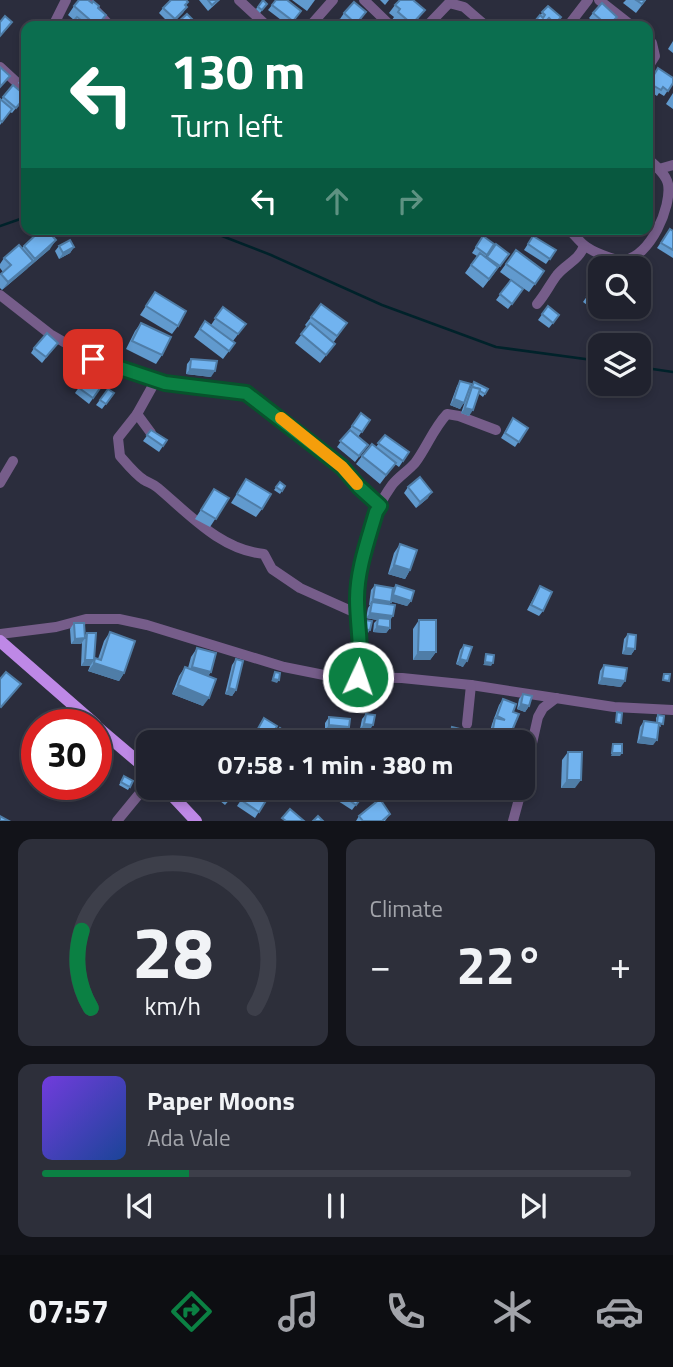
<!DOCTYPE html>
<meta charset="utf-8">
<style>
:root{--surface:#20222e;--page:#2d2f3a;--text:#f1f3f6;--muted:#a2a4aa;--line:#3d3f4a;--accent:#0b8043}
body{margin:0;font-family:"Titillium Web",sans-serif;background:var(--page);color:var(--text);height:100vh;display:flex;flex-direction:column;font-size:26px;white-space:nowrap}
*{box-sizing:border-box;margin:0}
p{font-size:23px;color:var(--muted)}
.icon{flex:none;width:38px;height:38px;fill:none;stroke:currentColor;stroke-width:2;stroke-linecap:round;stroke-linejoin:round}
.map{position:relative;height:821px;overflow:hidden}
.panel{display:flex;flex-direction:column;gap:18px;padding:18px;background:#121319;flex:1}
.panel>*{flex:none}
.banner{position:absolute;left:21px;top:21px;width:632px;height:214px;border-radius:14px;box-shadow:0 4px 10px #0003,0 0 0 2px var(--line);background:#0b6e4f;color:#fff;overflow:hidden}
.fabs{position:absolute;left:588px;top:256px;display:grid;gap:14px}
.fabs a{display:grid;place-items:center;width:63px;height:63px;border-radius:14px;background:var(--surface);box-shadow:0 4px 10px #0003,0 0 0 2px var(--line);font-size:35px}
.speed{position:absolute;left:21px;top:709px;display:flex;gap:14px;font-size:35px;font-weight:700;text-align:center}
.speed>*{display:grid;place-content:center;width:91px;height:91px;border-radius:50%;background:var(--surface);box-shadow:0 4px 10px #0003,0 0 0 2px var(--line);line-height:1}
.speed .limit{border:10px solid #d22;background:#fff;color:#111}
.pin{position:absolute;display:grid;place-items:center;width:60px;height:60px;color:#fff;margin:-30px;border-radius:14px;box-shadow:0 4px 10px #0006}
.me{position:absolute;width:77px;margin:-38px;rotate:3deg;stroke-linejoin:round;filter:drop-shadow(0 0 5px #0008)}
.turn{display:flex;align-items:center;gap:24px;height:147px;padding:0 35px;font-size:32px}
.turn .icon{width:91px;height:91px;stroke-width:2.5}
.turn b{display:block;font-size:49px;line-height:60px}
.lanes{display:flex;align-items:center;height:66px;padding:0 35px;background:#0003;justify-content:center;gap:35px;direction:ltr}
.lanes .off{opacity:.35}
.big{font-size:52px;font-weight:700;line-height:1.1}
.panel .widget{flex:1;display:flex;flex-direction:column;justify-content:center;gap:10px;min-width:0;padding:0 24px;border-radius:14px;background:var(--page)}
.panel .dial{align-items:center;gap:0}
.dial svg{height:182px;overflow:visible;fill:none;stroke:var(--line);stroke-width:7;stroke-linecap:round;text-anchor:middle}
.dial text{fill:var(--text);stroke:none}
.song{display:flex;align-items:center;gap:21px}
.cover{width:84px;height:84px;border-radius:10px;background:linear-gradient(135deg,hsl(260 70% 55%),hsl(220 70% 35%))}
.played{height:7px;border-radius:4px;background:linear-gradient(90deg,var(--accent) 25%,var(--line) 25%)}
.keys{display:flex;justify-content:space-around;direction:ltr}
.heat{display:flex;justify-content:space-between;align-items:center;font-size:38px;direction:ltr}
.panel .tiles{flex:1;display:grid;gap:18px;grid-template-columns:1fr 1fr}
.widget:last-child{grid-column:span 2}
.trip{position:absolute;left:136px;top:730px;width:399px;height:70px;border-radius:14px;background:var(--surface);box-shadow:0 4px 10px #0003,0 0 0 2px var(--line);font-weight:700;line-height:70px;text-align:center}
.menu{display:flex;height:112px;justify-content:space-around;align-items:center;background:#0d0e12;color:var(--muted)}
.menu .icon{width:49px;height:49px}
.menu .on{color:var(--accent)}
.menu b{font-size:32px;color:var(--text)}
.map>svg:first-child{display:block}
</style>
<div class="map">
<svg width="673" height="821" viewBox="0 0 673 821">
<rect width="100%" height="100%" fill="#2b2d3d"/>
<g fill="none" stroke-linecap="round" stroke-linejoin="round">
<g stroke="#00222a" stroke-width="2.5">
<path d="M0 226 26 217"/>
<path d="M204 229 271 255 382 305 496 347 600 361"/>
<path d="M639 367 673 372"/>
</g>
<g stroke="#765d8a" stroke-width="10">
<path d="M86 0 110 26"/>
<path d="M239 0 267 26"/>
<path d="M364 0 391 26"/>
<path d="M599 0 632 26"/>
<path d="M53 26 66 0"/>
<path d="M310 26 333 0"/>
<path d="M427 26 449 3 464 7 486 26"/>
<path d="M568 26 588 0"/>
<path d="M648 40 652 43 655 56 648 67"/>
<path d="M0 67 26 91"/>
<path d="M659 169 673 165"/>
<path d="M568 229C574 234 578 240 584 245 591 251 614 261 624 260 650 257 672 207 668 184 666 174 655 165 648 159"/>
<path d="M0 295 50 334 93 359 165 383 246 393 342 466 359 487 380 506"/>
<path d="M537 304C545 295 550 284 557 275 566 264 579 260 584 246"/>
<path d="M137 414 118 438 120 456C127 464 135 474 144 480 149 483 154 484 158 488 190 515 221 550 264 554L272 569 300 588 358 614"/>
<path d="M151 433 137 414 156 380"/>
<path d="M0 483 13 461"/>
<path d="M0 634 56 627 86 619H119L147 625 284 667 334 677 402 678 471 685 614 707 673 710"/>
<path d="M358 677C363 650 356 624 357 597 359 560 370 515 392 485 398 477 408 471 415 463 427 447 433 429 447 414L459 416 496 430"/>
<path d="M467 724 471 685"/>
<path d="M523 783 538 717 543 708 556 698"/>
<path d="M117 821 149 782"/>
<path d="M513 821 522 788"/>
</g>
<g stroke="#be88e6" stroke-width="12">
<path d="M0 641 95 724"/>
<path d="M96 726 149 771"/>
<path d="M165 788 196 821"/>
</g>
</g>
<g fill="#619ace">
<path d="M199 0H220L208 11Z"/>
<path d="M263 0 267 4 260 13 256 9Z"/>
<path d="M276 0 301 11 289 26 268 10Z"/>
<path d="M292 0H315L307 11Z"/>
<path d="M380 0H389L385 5Z"/>
<path d="M626 0H646L636 13 623 3Z"/>
<path d="M188 2 186 5 187 7 183 13 171 25 159 13 163 8Z"/>
<path d="M395 5 419 19 412 26H399L392 20 394 17 389 13Z"/>
<path d="M74 6 98 8 97 26H69L74 20 68 15Z"/>
<path d="M548 6 561 17 554 26H531Z"/>
<path d="M366 12 355 26H348L340 19 344 13Z"/>
<path d="M593 13 613 23 610 26H598L589 18Z"/>
<path d="M673 41V53L668 49Z"/>
<path d="M26 61V73L21 69Z"/>
<path d="M658 68 673 83 664 96 659 93 657 96 648 90V84Z"/>
<path d="M26 72V89L18 83Z"/>
<path d="M13 85 22 101 12 113 10 112 0 125V99L1 100Z"/>
<path d="M673 93V109L666 104Z"/>
<path d="M670 229 673 231V258L657 248Z"/>
<path d="M483 236 494 244 485 257 486 258 496 244 509 254 483 288 465 273 477 256 472 253Z"/>
<path d="M533 236 556 250 546 264 524 250Z"/>
<path d="M24 246 50 249 2 290 0 288V275L3 272 0 268V264L4 258 22 248Z"/>
<path d="M59 246 74 247 70 253 59 259 55 251Z"/>
<path d="M516 250 544 271 529 292 514 282 523 289 508 309 496 300 511 280 500 272Z"/>
<path d="M597 282 600 294 590 307 583 302Z"/>
<path d="M155 292 178 326 172 334 140 315Z"/>
<path d="M321 304 347 323 333 343 335 344 320 363 295 343 307 327 305 325Z"/>
<path d="M548 306 559 315 549 328 538 320Z"/>
<path d="M223 307 246 324 233 341 235 343 223 359 194 337 205 321 211 325Z"/>
<path d="M141 323 162 355 156 364 126 349 135 331Z"/>
<path d="M58 343 42 363 31 353 34 348Z"/>
<path d="M191 359 211 377 186 374 187 364Z"/>
<path d="M89 373 103 384 89 404 75 393Z"/>
<path d="M460 381 468 392 474 382 488 389 483 397 479 394 469 416 461 413 468 393 460 409 450 405 457 386Z"/>
<path d="M108 389 114 393 102 409 96 405Z"/>
<path d="M361 413 370 420 358 437 368 445 355 462 337 447Z"/>
<path d="M513 418 528 428 515 447 501 438Z"/>
<path d="M151 430 167 440 159 452 143 441Z"/>
<path d="M385 435 409 452 399 467 395 464 380 484 356 464 362 456 376 447Z"/>
<path d="M246 479 262 509 256 517 231 503Z"/>
<path d="M280 482 285 486 280 494 274 490Z"/>
<path d="M408 487 428 498 416 508 404 493Z"/>
<path d="M214 489 229 498 210 527 195 519Z"/>
<path d="M400 544 410 570 405 579 388 574 394 553Z"/>
<path d="M375 585 393 589 396 585 411 601 407 606 391 601 389 605 390 620V628L386 633 373 632 374 623 377 620 366 618 368 608 370 605H369L371 590Z"/>
<path d="M540 586 543 611 539 616 527 610Z"/>
<path d="M419 620 436 652 430 660H413V629Z"/>
<path d="M74 623 85 635 87 633 94 660 98 659 104 641 110 632 124 673 119 681 88 671 90 666H81L82 642 81 644H71L70 629Z"/>
<path d="M628 634 635 649 631 655 622 654 624 639Z"/>
<path d="M464 645 463 667 456 664 460 650Z"/>
<path d="M197 648 211 672 208 676 203 706 172 694 179 676 185 667 188 668 191 657Z"/>
<path d="M236 659V690L232 696 225 694 232 665Z"/>
<path d="M604 665 621 687 598 684 600 671Z"/>
<path d="M523 694 529 706 525 712 517 709 519 699Z"/>
<path d="M503 699 513 712 509 737 518 742H485L489 735 492 724 499 705Z"/>
<path d="M50 712 53 724H40Z"/>
<path d="M366 714 369 731 360 729 362 719Z"/>
<path d="M658 715 661 727 659 726 653 745 637 743 640 727 644 721 656 723V718Z"/>
<path d="M329 717 345 732 325 730V723Z"/>
<path d="M568 752 575 788H561L562 760Z"/>
<path d="M124 776 133 781 128 790 119 785Z"/>
<path d="M204 788H240L225 805 214 796 210 801 200 793Z"/>
<path d="M249 788 267 799 255 818 237 806Z"/>
<path d="M347 788 367 790 352 810 338 801Z"/>
<path d="M390 814 385 821H356L359 816Z"/>
</g>
<g fill="#4f7da7">
<path d="M56 240 50 249 29 267 35 259Z"/>
<path d="M74 247 70 253 59 259 63 253Z"/>
<path d="M33 261 27 269 2 290 8 282Z"/>
<path d="M190 369 215 371 211 377 186 374Z"/>
<path d="M454 399 464 403 460 409 450 405Z"/>
<path d="M465 408 473 410 469 416 461 413Z"/>
<path d="M432 492 428 498 416 508 420 502Z"/>
<path d="M394 565 410 570 405 579 388 574Z"/>
<path d="M393 595 411 601 407 606 389 601Z"/>
<path d="M373 599 391 602 387 608 372 602 370 605H369Z"/>
<path d="M370 613 393 616 389 622 378 618 377 620 366 618Z"/>
<path d="M377 626 390 628 386 633 373 632Z"/>
<path d="M362 629 370 630 368 633 360 632Z"/>
<path d="M85 638 81 644H71L75 639Z"/>
<path d="M626 648 635 649 631 655 622 654Z"/>
<path d="M418 652H436L430 660H413Z"/>
<path d="M460 659 467 661 463 667 456 664Z"/>
<path d="M85 660H94L90 666H81Z"/>
<path d="M485 662 493 663 491 666 483 665Z"/>
<path d="M94 663 124 673 119 681 88 671Z"/>
<path d="M192 667 211 672 205 680 186 675Z"/>
<path d="M602 678 625 681 621 687 598 684Z"/>
<path d="M273 679 279 680 277 683 271 681Z"/>
<path d="M178 685 209 698 203 706 172 694Z"/>
<path d="M229 688 236 690 232 696 225 694Z"/>
<path d="M521 704 529 706 525 712 517 709Z"/>
<path d="M364 724 373 725 369 731 360 729Z"/>
<path d="M329 725 349 727 345 732 325 730Z"/>
<path d="M493 729 511 733 507 739 491 733 489 735Z"/>
<path d="M451 733 459 735 457 738 449 735Z"/>
<path d="M641 737 657 740 653 745 637 743Z"/>
<path d="M612 753H622L620 756H611Z"/>
<path d="M567 780H581L575 788H561Z"/>
<path d="M267 788H286L281 794Z"/>
</g>
<g fill="#71b3ef" stroke="#4f7da7" stroke-width="2">
<path d="M79 0H88L92 3 93 1 99 6 98 8 106 15 97 26 74 6Z"/>
<path d="M171 0H186L188 2 185 5 187 7 175 19 163 8Z"/>
<path d="M208 0H218L212 5Z"/>
<path d="M263 0 267 4 262 10 258 7Z"/>
<path d="M276 0H287L301 11 293 21 272 5Z"/>
<path d="M400 0H413L425 10 412 24 398 12 400 9 395 5Z"/>
<path d="M636 0H645L642 4Z"/>
<path d="M354 2 366 12 356 24 344 13Z"/>
<path d="M602 3 617 17 608 26 593 13Z"/>
<path d="M548 6 561 17 555 24 549 18 546 21 552 26H531L540 15 543 18 545 15 542 12Z"/>
<path d="M187 14 195 22 191 26H181L177 23Z"/>
<path d="M5 16 12 22 0 36V22Z"/>
<path d="M77 17 89 26H69Z"/>
<path d="M340 20 347 26H335Z"/>
<path d="M589 22 593 26H585Z"/>
<path d="M0 67 10 76 0 87Z"/>
<path d="M658 68 673 78V83L668 91 663 87 661 90 649 83Z"/>
<path d="M26 72V80L22 77Z"/>
<path d="M13 85 26 96 16 108 3 97Z"/>
<path d="M0 99 12 109 2 122 0 120Z"/>
<path d="M42 229H46L56 240 35 259 24 246Z"/>
<path d="M670 229 673 231V250L661 243Z"/>
<path d="M483 236 494 244 487 255 476 247Z"/>
<path d="M533 236 556 250 550 259 528 244Z"/>
<path d="M70 240 74 247 63 253 59 246Z"/>
<path d="M496 244 509 254 500 266 487 257Z"/>
<path d="M19 245 33 261 8 282 1 274 11 265 4 258Z"/>
<path d="M516 250 544 271 535 284 506 264Z"/>
<path d="M480 253 498 267 489 279 471 265Z"/>
<path d="M511 280 523 289 512 304 500 294Z"/>
<path d="M597 282 600 284V293L594 302 587 296Z"/>
<path d="M155 292 186 311 178 326 146 306Z"/>
<path d="M321 304 347 323 337 336 311 317Z"/>
<path d="M548 306 559 315 553 323 542 314Z"/>
<path d="M223 307 246 324 238 334 215 318Z"/>
<path d="M205 321 235 343 229 351 200 329Z"/>
<path d="M141 323 171 337 162 355 132 341Z"/>
<path d="M310 323 335 344 326 355 301 334Z"/>
<path d="M47 333 58 343 46 357 34 348Z"/>
<path d="M191 359 217 361 215 371 190 369Z"/>
<path d="M89 373 103 384 93 398 79 388Z"/>
<path d="M460 381 471 384 464 403 454 399Z"/>
<path d="M474 382 488 389 485 394 480 391V389L472 387Z"/>
<path d="M472 387 480 389 473 410 465 408Z"/>
<path d="M108 389 114 393 106 404 100 400Z"/>
<path d="M361 413 370 420 362 432 352 426Z"/>
<path d="M513 418 528 428 519 442 505 433Z"/>
<path d="M151 430 167 440 163 446 147 435Z"/>
<path d="M350 430 368 445 359 456 340 441Z"/>
<path d="M385 435 409 452 403 461 378 443Z"/>
<path d="M372 444 396 463 386 475 362 456Z"/>
<path d="M420 477 432 492 420 502 408 487Z"/>
<path d="M246 479 271 494 262 509 237 494Z"/>
<path d="M280 482 285 486 282 491 276 487Z"/>
<path d="M214 489 229 498 216 519 201 510Z"/>
<path d="M400 544 417 550 410 570 394 565Z"/>
<path d="M375 585 393 588 391 602 373 599Z"/>
<path d="M396 585 414 591 411 601 393 595Z"/>
<path d="M540 586 552 592 543 611 531 605Z"/>
<path d="M372 602 395 605 393 616 370 613Z"/>
<path d="M378 618 390 619V628L377 626Z"/>
<path d="M364 620 372 621 370 630 362 629Z"/>
<path d="M419 620H436V652H418Z"/>
<path d="M74 623H84L85 638 75 639Z"/>
<path d="M110 632 135 641 124 673 94 663 95 658 101 660Z"/>
<path d="M87 633H96L94 660H85Z"/>
<path d="M628 634 636 635 635 649 626 648Z"/>
<path d="M464 645 472 647 467 661 460 659Z"/>
<path d="M197 648 216 653 211 672 192 667Z"/>
<path d="M486 654 494 655 493 663 485 662Z"/>
<path d="M236 659 243 661 236 690 229 688Z"/>
<path d="M604 665 627 668 625 681 602 678Z"/>
<path d="M185 667 216 679 209 698 178 685Z"/>
<path d="M6 672 21 684 1 707 0 706V679Z"/>
<path d="M275 672 280 673 279 680 273 679Z"/>
<path d="M664 674H670L669 681 663 680Z"/>
<path d="M523 694 532 696 529 706 521 704Z"/>
<path d="M503 699 516 704 513 712 519 714 511 733 493 729 495 718 505 720 497 716Z"/>
<path d="M50 712 57 718 52 724H48L43 720Z"/>
<path d="M617 712 622 713 621 723 616 722Z"/>
<path d="M366 714 375 715 373 725 364 724Z"/>
<path d="M658 715 664 716 663 724 657 723Z"/>
<path d="M329 717 350 719 349 727 329 725Z"/>
<path d="M264 718 277 726 268 742H253L251 741Z"/>
<path d="M644 721 659 723 657 740 641 737Z"/>
<path d="M452 727 460 729 459 735 451 733Z"/>
<path d="M280 728 299 742H274L271 740Z"/>
<path d="M195 730 201 734 196 741 190 738Z"/>
<path d="M491 733 519 739 518 742H489Z"/>
<path d="M445 734 462 740 461 742H442Z"/>
<path d="M613 744H622V753H612Z"/>
<path d="M568 752H582L581 780H567Z"/>
<path d="M124 776 133 781 130 787 121 782Z"/>
<path d="M210 788H220L216 792Z"/>
<path d="M220 788H239L231 796Z"/>
<path d="M249 788 267 799 259 812 241 800Z"/>
<path d="M347 788H362L367 790 356 805 342 795Z"/>
<path d="M380 799 390 814 382 821H363L359 816Z"/>
<path d="M290 809 304 821H286L282 818Z"/>
<path d="M0 816 9 821H0Z"/>
<path d="M318 816 323 821H313Z"/>
</g>
<g fill="none" stroke-linecap="round" stroke-linejoin="round">
<defs>
<path id="route" d="M93 359 165 383 246 393 342 467 359 487 380 506 376 512C368 540 357 570 357 599 357 626 363 651 358 677"/>
</defs>
<use href="#route" stroke="#07532c" stroke-width="18"/>
<use href="#route" stroke="#0b8043" stroke-width="12"/>
<path stroke="#f59e0b" stroke-width="12" d="M281 418 342 467 357 484"/>
</g>
</svg>
<div class="fabs">
<a><svg class="icon" aria-label="search" viewBox="0 0 24 24"><circle cx="10" cy="10" r="6"/><path d="M15 15l6 6"/></svg></a>
<a><svg class="icon" aria-label="layers" viewBox="0 0 24 24"><path d="M12 4l9 5-9 5-9-5zM3 14l9 5 9-5"/></svg></a>
</div>
<div class="speed"><div class="limit">30</div></div>
<div class="pin" style="left:93px;top:359px;background:#d93025"><svg class="icon" aria-label="arrive" viewBox="0 0 24 24"><path d="M6 21V4h12l-3 4 3 4H6"/></svg></div>
<svg class="me" style="left:358px;top:677px" viewBox="-20 -20 40 40"><circle r="17" fill="#0b8043" stroke="#fff" stroke-width="3"/><path d="M0-11L8 9 0 5-8 9z" fill="#fff"/></svg>
<div class="trip">07:58 · 1 min · 380 m</div>
<div class="banner">
<div class="turn"><svg class="icon" aria-label="left" viewBox="0 0 24 24"><path d="M17 20v-9H6M10 6l-5 5 5 5"/></svg><div><b>130 m</b>Turn left</div></div>
<div class="lanes"><svg class="icon" aria-label="left" viewBox="0 0 24 24"><path d="M17 20v-9H6M10 6l-5 5 5 5"/></svg><svg class="icon off" aria-label="ahead" viewBox="0 0 24 24"><path d="M12 20V5M6 11l6-6 6 6"/></svg><svg class="icon off" aria-label="right" viewBox="0 0 24 24"><path d="M7 20v-9h11M14 6l5 5-5 5"/></svg></div>
</div>
</div>
<section class="panel">
<div class="tiles">
<div class="widget dial"><svg viewBox="0 0 100 80">
<path d="M14 69A42 42 0 1 1 86 69"/>
<path d="M14 69A42 42 0 0 1 10 35" stroke="#0b8043"/>
<text x="50" y="56" font-size="32" font-weight="700">28</text>
<text x="50" y="72" font-size="11">km/h</text>
</svg></div>
<div class="widget"><p>Climate</p>
<div class="heat"><a>−</a><b class="big">22°</b><a>+</a></div>
</div>
<div class="widget">
<div class="song"><i class="cover"></i><div><b>Paper Moons</b><p>Ada Vale</p></div></div>
<div class="played"></div>
<div class="keys"><svg class="icon" aria-label="previous" viewBox="0 0 24 24"><path d="M18 5L8 12l10 7zM5 5v14"/></svg><svg class="icon" aria-label="pause" viewBox="0 0 24 24"><path d="M8 5v14M16 5v14"/></svg><svg class="icon" aria-label="next" viewBox="0 0 24 24"><path d="M6 5l10 7-10 7zM19 5v14"/></svg></div>
</div>
</div>
</section>
<nav class="menu">
<b>07:57</b>
<svg class="icon on" aria-label="directions" viewBox="0 0 24 24"><path d="M12 3l9 9-9 9-9-9zM9 14v-3h6M13 9l2 2-2 2"/></svg>
<svg class="icon" aria-label="music" viewBox="0 0 24 24"><path d="M9 18V5l10-2v13"/><circle cx="6" cy="18" r="3"/><circle cx="16" cy="16" r="3"/></svg>
<svg class="icon" aria-label="phone" viewBox="0 0 24 24"><path d="M5 4h4l2 5-3 2q2 4 5 5l2-3 5 2v4C11 20 4 13 5 4z"/></svg>
<svg class="icon" aria-label="climate" viewBox="0 0 24 24"><path d="M12 3v18M4 7l16 10M4 17L20 7"/></svg>
<svg class="icon" aria-label="car" viewBox="0 0 24 24"><path d="M5 17H2v-5l4-1 3-4h7l3 4 3 1v5h-3M9 17h6M6 11h13"/><circle cx="7" cy="17" r="2"/><circle cx="17" cy="17" r="2"/></svg>
</nav>
